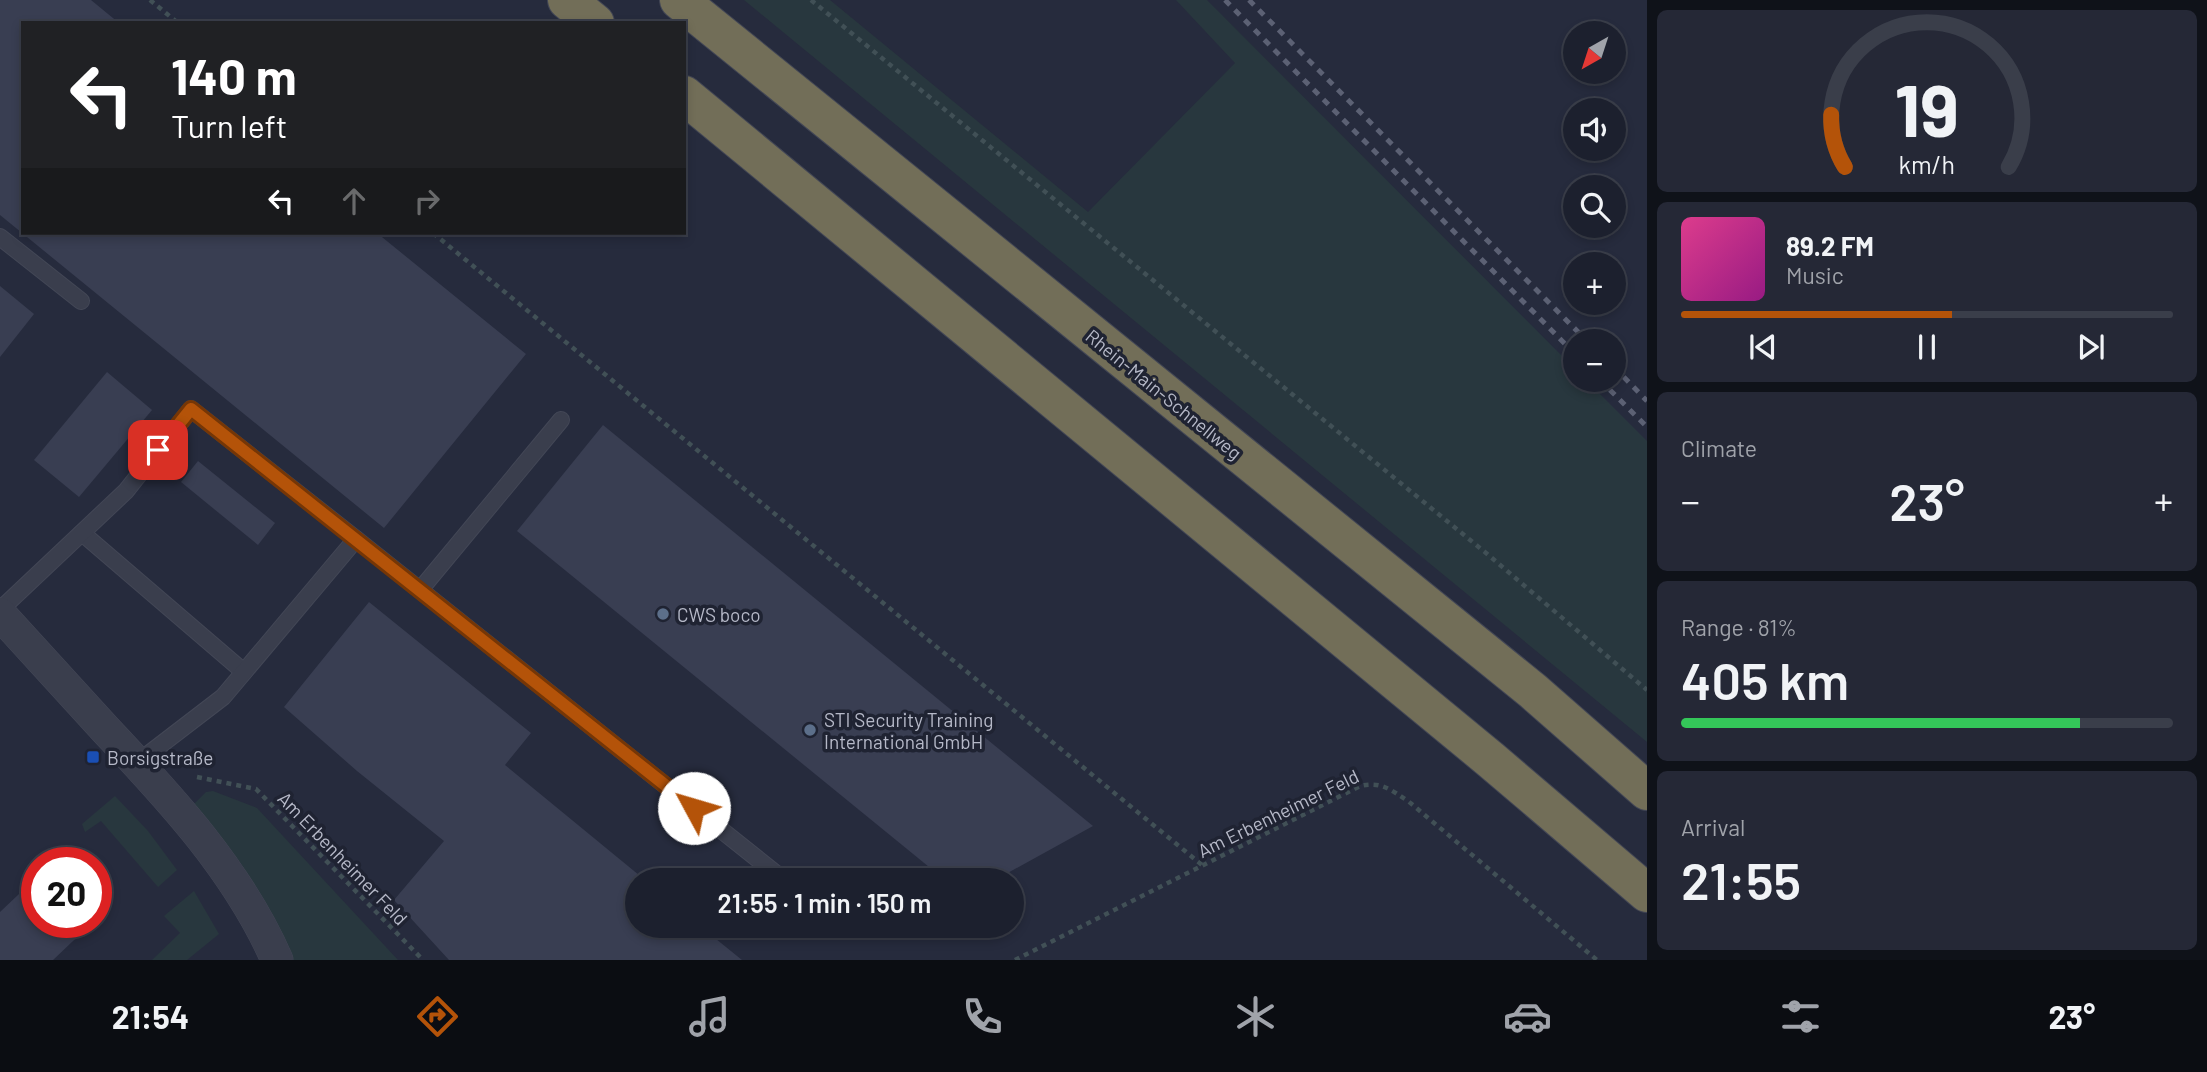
<!DOCTYPE html>
<meta charset="utf-8">
<style>
:root{--surface:#1c202e;--page:#252836;--text:#f1f3f6;--muted:#a0a3aa;--line:#3a3e4a;--accent:#b45309}
body{margin:0;font-family:Barlow,sans-serif;background:var(--page);color:var(--text);height:100vh;display:flex;flex-direction:column;font-size:26px;white-space:nowrap}
*{box-sizing:border-box;margin:0}
p{font-size:23px;color:var(--muted)}
.icon{flex:none;width:38px;height:38px;fill:none;stroke:currentColor;stroke-width:2;stroke-linecap:round;stroke-linejoin:round}
.map{position:relative;flex:1;overflow:hidden}
.side{display:flex;flex-direction:column;gap:10px;padding:10px;background:#0f1219;width:560px}
.side>*{flex:none}
.guide{position:absolute;left:21px;top:21px;width:665px;height:214px;border-radius:0px;box-shadow:0 4px 10px #0003,0 0 0 2px var(--line);background:#202124;color:#fff;overflow:hidden}
.needle{width:46px;rotate:219deg}
.tools{position:absolute;left:1563px;top:21px;display:grid;gap:14px}
.tools a{display:grid;place-items:center;width:63px;height:63px;border-radius:50%;background:var(--surface);box-shadow:0 4px 10px #0003,0 0 0 2px var(--line);font-size:35px}
.speed{position:absolute;left:21px;top:847px;display:flex;gap:14px;font-size:35px;font-weight:700;text-align:center}
.speed>*{display:grid;place-content:center;width:91px;height:91px;border-radius:50%;background:var(--surface);box-shadow:0 4px 10px #0003,0 0 0 2px var(--line);line-height:1}
.speed .limit{border:10px solid #d22;background:#fff;color:#111}
.pin{position:absolute;display:grid;place-items:center;width:60px;height:60px;color:#fff;margin:-30px;border-radius:14px;box-shadow:0 4px 10px #0006}
.me{position:absolute;width:77px;margin:-38px;rotate:309deg;stroke-linejoin:round;filter:drop-shadow(0 0 5px #0008)}
.turn{display:flex;align-items:center;gap:24px;height:147px;padding:0 35px;font-size:32px}
.turn .icon{width:91px;height:91px;stroke-width:2.5}
.turn b{display:block;font-size:49px;line-height:60px}
.lanes{display:flex;align-items:center;height:66px;padding:0 35px;background:#0003;justify-content:center;gap:35px;direction:ltr}
.lanes .off{opacity:.35}
.big{font-size:52px;font-weight:600;line-height:1.1}
.side .tile{flex:1;display:flex;flex-direction:column;justify-content:center;gap:10px;min-width:0;padding:0 24px;border-radius:10px;background:var(--page)}
.side .dial{align-items:center;gap:0}
.dial svg{height:182px;overflow:visible;fill:none;stroke:var(--line);stroke-width:7;stroke-linecap:round;text-anchor:middle}
.dial text{fill:var(--text);stroke:none}
.song{display:flex;align-items:center;gap:21px}
.cover{width:84px;height:84px;border-radius:10px;background:linear-gradient(135deg,hsl(330 70% 55%),hsl(310 70% 35%))}
.played{height:7px;border-radius:4px;background:linear-gradient(90deg,var(--accent) 55%,var(--line) 55%)}
.keys{display:flex;justify-content:space-around;direction:ltr}
.heat{display:flex;justify-content:space-between;align-items:center;font-size:38px;direction:ltr}
.charge{height:10px;border-radius:5px;background:linear-gradient(90deg,#34c759 81%,var(--line) 0)}
.trip{position:absolute;left:625px;top:868px;width:399px;height:70px;border-radius:35px;background:var(--surface);box-shadow:0 4px 10px #0003,0 0 0 2px var(--line);font-weight:600;line-height:70px;text-align:center}
.tab-bar{display:flex;height:112px;justify-content:space-around;align-items:center;background:#0b0d12;color:var(--muted)}
.tab-bar .icon{width:49px;height:49px}
.tab-bar .current{color:var(--accent)}
.tab-bar b{font-size:32px;color:var(--text)}
main{display:flex;flex:1;min-height:0}
.map>svg:first-child{display:block}
</style>
<main>
<div class="map">
<svg width="1647" height="960" viewBox="0 0 1647 960">
<rect width="100%" height="100%" fill="#262b3d"/>
<g fill="#28373e">
<path d="M744 0H830L1088 212 1235 63 1176 0H1207L1575 369V380H1586L1647 441V742Z"/>
<path d="M213 791 257 808 398 960H293L283 937 242 865 194 804 206 792Z"/>
<path d="M115 796 148 831 177 870 158 887 101 821 85 832 82 824Z"/>
<path d="M194 891 219 934 187 960H152L180 933 164 916Z"/>
</g>
<g fill="#393e52">
<path d="M0 0H91L119 23H23V233H377L526 354 384 528 0 215Z"/>
<path d="M0 286 34 314 0 357Z"/>
<path d="M107 372 152 410 79 497 34 460Z"/>
<path d="M603 425 1093 826 995 880H945L517 531Z"/>
<path d="M198 461 275 523 258 545 181 482Z"/>
<path d="M369 602 531 733 505 765 645 880H637V926H700L742 960H449L394 900 444 841 357 771 284 707Z"/>
<path d="M37 877V922H93L53 960H0V912Z"/>
</g>
<g fill="none" stroke-linecap="round" stroke-linejoin="round">
<defs>
<g id="lane">
<path d="M0 237 81 301"/>
<path d="M82 533 244 672"/>
<path d="M420 590 561 420"/>
<path d="M0 610 126 491 191 409 356 539"/>
<path d="M137 763 223 697 356 539 779 876"/>
</g>
<path id="street" d="M0 614C35 652 70 691 105 729 171 799 238 871 277 960"/>
<g id="highway">
<path d="M567 0 595 23"/>
<path d="M679 0 1533 691 1647 791"/>
<path d="M684 95 1491 760 1647 893"/>
</g>
</defs>
<use href="#lane" stroke="#434756" stroke-width="18"/>
<use href="#street" stroke="#434756" stroke-width="33"/>
<use href="#highway" stroke="#424655" stroke-width="40"/>
<g stroke="#415056" stroke-width="4.5" stroke-dasharray="5 5" stroke-linecap="butt">
<path d="M150 0 178 23"/>
<path d="M811 0 1486 553 1647 690"/>
<path d="M433 233 1202 865"/>
<path d="M197 777 256 789 423 960"/>
<path d="M1015 960 1360 786C1381 781 1391 790 1408 801L1597 960"/>
</g>
<use href="#lane" stroke="#3a3e4d" stroke-width="16"/>
<use href="#street" stroke="#3a3e4d" stroke-width="32"/>
<use href="#highway" stroke="#726e58" stroke-width="38"/>
<g stroke="#5c6174" stroke-width="5" stroke-dasharray="7 7" stroke-linecap="butt">
<path d="M1225 0 1575 354"/>
<path d="M1249 0 1587 341"/>
<path d="M1614 367 1647 401"/>
<path d="M1600 380 1647 427"/>
</g>
</g>
<g fill="none" stroke-linecap="round" stroke-linejoin="round">
<defs>
<path id="route" d="M158 450 191 409 694 808"/>
</defs>
<use href="#route" stroke="#753606" stroke-width="18"/>
<use href="#route" stroke="#b45309" stroke-width="12"/>
</g>
<g fill="#5c6f8a" stroke="#1f2332" stroke-width="2.5">
<circle cx="663" cy="614" r="7"/>
<circle cx="810" cy="730" r="7"/>
</g>
<rect fill="#1a4fb4" stroke="#1f2332" stroke-width="2.5" x="86" y="750" width="14" height="14" rx="3.5"/>
<g text-anchor="middle" dominant-baseline="central" stroke-width="7" stroke-linejoin="round" paint-order="stroke">
<g font-size="19" fill="#b6b9c8" stroke="#1f2332">
<text transform="translate(1164 394) rotate(39)">Rhein-Main-Schnellweg</text>
<text transform="translate(1278 813) rotate(-26)">Am Erbenheimer Feld</text>
<text transform="translate(343 858) rotate(46)">Am Erbenheimer Feld</text>
</g>
<g font-size="19" fill="#b6b9c8" stroke="#1f2332" text-anchor="start">
<text x="677" y="614">CWS boco</text>
<text x="824" y="719">STI Security Training<tspan x="824" dy="22">International GmbH</tspan></text>
<text x="107" y="757">Borsigstraße</text>
</g>
</g>
</svg>
<div class="tools">
<a><svg class="needle" viewBox="-14 -14 28 28"><path d="M0-13l5 13h-10z" fill="#e53935"/><path d="M0 13l5-13h-10z" fill="#a0a3aa"/></svg></a>
<a><svg class="icon" aria-label="sound" viewBox="0 0 24 24"><path d="M4 9h4l5-4v14l-5-4H4zM17 9q2 3 0 6"/></svg></a>
<a><svg class="icon" aria-label="search" viewBox="0 0 24 24"><circle cx="10" cy="10" r="6"/><path d="M15 15l6 6"/></svg></a>
<a>+</a>
<a>−</a>
</div>
<div class="speed"><div class="limit">20</div></div>
<div class="pin" style="left:158px;top:450px;background:#d93025"><svg class="icon" aria-label="arrive" viewBox="0 0 24 24"><path d="M6 21V4h12l-3 4 3 4H6"/></svg></div>
<svg class="me" style="left:694px;top:808px" viewBox="-20 -20 40 40"><circle r="19" fill="#fff"/><path d="M0-13L10 11 0 6-10 11z" fill="#b45309"/></svg>
<div class="trip">21:55 · 1 min · 150 m</div>
<div class="guide">
<div class="turn"><svg class="icon" aria-label="left" viewBox="0 0 24 24"><path d="M17 20v-9H6M10 6l-5 5 5 5"/></svg><div><b>140 m</b>Turn left</div></div>
<div class="lanes"><svg class="icon" aria-label="left" viewBox="0 0 24 24"><path d="M17 20v-9H6M10 6l-5 5 5 5"/></svg><svg class="icon off" aria-label="ahead" viewBox="0 0 24 24"><path d="M12 20V5M6 11l6-6 6 6"/></svg><svg class="icon off" aria-label="right" viewBox="0 0 24 24"><path d="M7 20v-9h11M14 6l5 5-5 5"/></svg></div>
</div>
</div>
<section class="side">
<div class="tile dial"><svg viewBox="0 0 100 80">
<path d="M14 69A42 42 0 1 1 86 69"/>
<path d="M14 69A42 42 0 0 1 8 46" stroke="#b45309"/>
<text x="50" y="56" font-size="32" font-weight="700">19</text>
<text x="50" y="72" font-size="11">km/h</text>
</svg></div>
<div class="tile">
<div class="song"><i class="cover"></i><div><b>89.2 FM</b><p>Music</p></div></div>
<div class="played"></div>
<div class="keys"><svg class="icon" aria-label="previous" viewBox="0 0 24 24"><path d="M18 5L8 12l10 7zM5 5v14"/></svg><svg class="icon" aria-label="pause" viewBox="0 0 24 24"><path d="M8 5v14M16 5v14"/></svg><svg class="icon" aria-label="next" viewBox="0 0 24 24"><path d="M6 5l10 7-10 7zM19 5v14"/></svg></div>
</div>
<div class="tile"><p>Climate</p>
<div class="heat"><a>−</a><b class="big">23°</b><a>+</a></div>
</div>
<div class="tile"><p>Range · 81%</p><b class="big">405 km</b><div class="charge"></div></div>
<div class="tile"><p>Arrival</p><b class="big">21:55</b></div>
</section>
</main>
<nav class="tab-bar">
<b>21:54</b>
<svg class="icon current" aria-label="directions" viewBox="0 0 24 24"><path d="M12 3l9 9-9 9-9-9zM9 14v-3h6M13 9l2 2-2 2"/></svg>
<svg class="icon" aria-label="music" viewBox="0 0 24 24"><path d="M9 18V5l10-2v13"/><circle cx="6" cy="18" r="3"/><circle cx="16" cy="16" r="3"/></svg>
<svg class="icon" aria-label="phone" viewBox="0 0 24 24"><path d="M5 4h4l2 5-3 2q2 4 5 5l2-3 5 2v4C11 20 4 13 5 4z"/></svg>
<svg class="icon" aria-label="climate" viewBox="0 0 24 24"><path d="M12 3v18M4 7l16 10M4 17L20 7"/></svg>
<svg class="icon" aria-label="car" viewBox="0 0 24 24"><path d="M5 17H2v-5l4-1 3-4h7l3 4 3 1v5h-3M9 17h6M6 11h13"/><circle cx="7" cy="17" r="2"/><circle cx="17" cy="17" r="2"/></svg>
<svg class="icon" aria-label="filters" viewBox="0 0 24 24"><path d="M4 7h16M4 17h16"/><circle cx="9" cy="7" r="2"/><circle cx="15" cy="17" r="2"/></svg>
<b>23°</b>
</nav>
